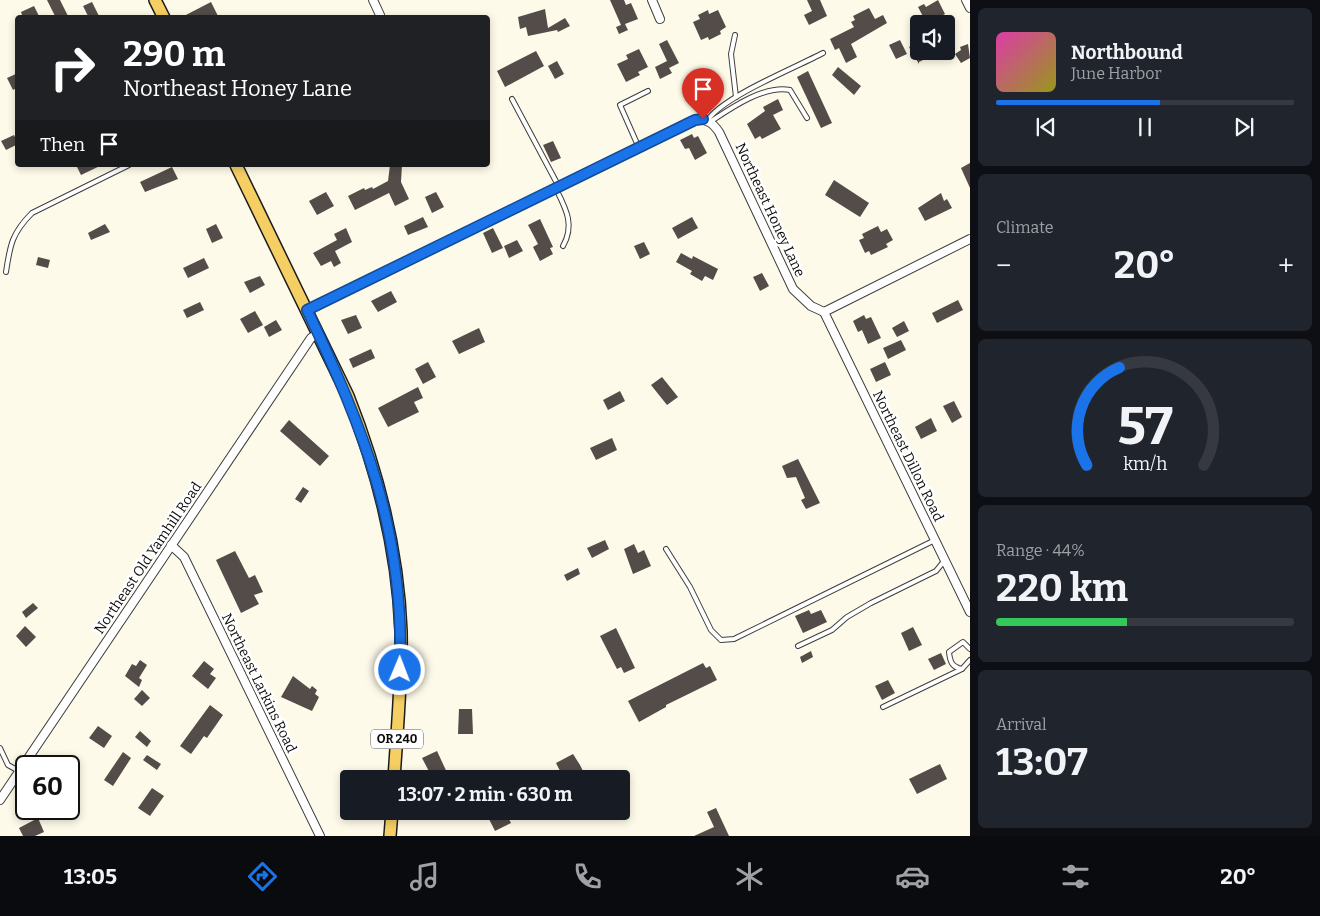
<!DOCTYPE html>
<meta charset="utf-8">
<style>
:root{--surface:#171b24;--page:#20242c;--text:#f1f3f6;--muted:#9ea1a6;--line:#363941;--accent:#1a73e8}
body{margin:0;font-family:Bitter,serif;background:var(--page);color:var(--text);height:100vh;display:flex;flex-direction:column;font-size:19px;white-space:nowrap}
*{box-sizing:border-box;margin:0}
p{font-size:16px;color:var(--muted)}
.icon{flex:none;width:28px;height:28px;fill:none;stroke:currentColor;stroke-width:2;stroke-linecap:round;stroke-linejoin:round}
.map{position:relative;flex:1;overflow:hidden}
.drawer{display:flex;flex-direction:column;gap:8px;padding:8px;background:#0d0f14;width:350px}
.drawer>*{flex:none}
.guide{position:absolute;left:15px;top:15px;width:475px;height:152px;border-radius:5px;box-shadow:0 2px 8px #0003;background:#202124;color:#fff;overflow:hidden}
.fabs{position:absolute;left:910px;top:15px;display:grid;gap:10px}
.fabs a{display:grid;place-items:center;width:45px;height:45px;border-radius:5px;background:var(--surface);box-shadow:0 2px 8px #0003;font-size:25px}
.speed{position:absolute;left:15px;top:755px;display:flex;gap:10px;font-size:25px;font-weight:700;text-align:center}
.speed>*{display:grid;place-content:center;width:65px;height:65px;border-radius:50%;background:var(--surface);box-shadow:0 2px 8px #0003;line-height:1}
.speed .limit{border:2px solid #111;border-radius:8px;background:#fff;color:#111}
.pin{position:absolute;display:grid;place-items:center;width:42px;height:42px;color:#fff;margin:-51px -21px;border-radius:50% 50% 50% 0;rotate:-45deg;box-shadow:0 0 5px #0007}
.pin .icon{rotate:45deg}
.me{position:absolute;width:55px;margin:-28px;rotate:1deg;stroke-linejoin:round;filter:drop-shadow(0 0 4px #0008)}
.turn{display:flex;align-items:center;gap:18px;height:105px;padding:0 25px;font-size:22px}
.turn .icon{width:65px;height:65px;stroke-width:2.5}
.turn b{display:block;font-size:35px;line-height:42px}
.then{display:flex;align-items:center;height:48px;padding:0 25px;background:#0003;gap:10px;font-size:19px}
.big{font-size:38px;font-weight:700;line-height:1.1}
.drawer .widget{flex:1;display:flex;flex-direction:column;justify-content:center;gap:8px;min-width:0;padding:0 18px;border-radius:8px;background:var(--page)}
.drawer .dial{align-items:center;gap:0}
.dial svg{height:130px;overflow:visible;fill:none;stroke:var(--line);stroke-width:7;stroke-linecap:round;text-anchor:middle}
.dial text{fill:var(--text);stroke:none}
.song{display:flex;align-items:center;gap:15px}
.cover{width:60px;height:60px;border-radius:8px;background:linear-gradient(135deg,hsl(320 70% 55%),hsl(60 70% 35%))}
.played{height:5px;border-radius:2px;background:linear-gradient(90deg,var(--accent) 55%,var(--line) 55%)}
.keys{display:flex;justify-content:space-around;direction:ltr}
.heat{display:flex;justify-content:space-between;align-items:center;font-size:28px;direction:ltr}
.charge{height:8px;border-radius:4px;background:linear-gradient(90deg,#34c759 44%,var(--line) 0)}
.trip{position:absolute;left:340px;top:770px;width:290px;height:50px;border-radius:5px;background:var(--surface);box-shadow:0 2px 8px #0003;font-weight:700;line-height:50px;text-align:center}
.dock{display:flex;height:80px;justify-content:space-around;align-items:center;background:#090b0e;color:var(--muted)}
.dock .icon{width:35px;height:35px}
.dock .selected{color:var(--accent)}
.dock b{font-size:22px;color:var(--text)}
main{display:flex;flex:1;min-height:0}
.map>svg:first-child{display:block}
</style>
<main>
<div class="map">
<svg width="970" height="836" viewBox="0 0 970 836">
<rect width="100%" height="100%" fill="#fefae9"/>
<g fill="#534c48">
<path d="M47 0H60L69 18H56Z"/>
<path d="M610 0H624L626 5 631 3 638 19 625 24 628 30 619 34 616 27 621 25Z"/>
<path d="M807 0H820L827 16 809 25 804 15 812 11Z"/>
<path d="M938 0 945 14 927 24 918 7 924 4 926 7Z"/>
<path d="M92 2 100 18H89L83 6Z"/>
<path d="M211 2 219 18H180Z"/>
<path d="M34 6 40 18H23L21 12Z"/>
<path d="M869 8 875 19 883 15 887 23 851 44 857 57 846 63 839 48 835 50 830 39 854 27 851 22 855 20 853 16Z"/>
<path d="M545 9 548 28 565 18 570 26 558 32 557 30 528 36 526 27 520 29 518 17Z"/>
<path d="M708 10 709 14 718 10 726 27 720 31 721 34 709 40 708 37 701 40 693 22 700 19 698 15Z"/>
<path d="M667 40 679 63 669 68 672 73 660 79 655 67 667 61 659 44Z"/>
<path d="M900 40 907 54 896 59 889 45Z"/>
<path d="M919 42V51H941L919 62V64L909 47Z"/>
<path d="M968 44 970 58 961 63 955 54 961 50 960 47Z"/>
<path d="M639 49 648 67 638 72 640 75 626 82 617 64 628 59 626 55Z"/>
<path d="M536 51 544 66 505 87 497 71Z"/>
<path d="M557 61 564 74 555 79 548 66Z"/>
<path d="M838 67 861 86 854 95 832 75Z"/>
<path d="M808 71 832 123 821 128 797 77Z"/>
<path d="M18 73V87L13 90 7 78Z"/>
<path d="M778 99 783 110 773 115 781 129 762 139 760 136 755 139 747 124 765 111 763 107Z"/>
<path d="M692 134 694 138 698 136 707 153 695 160 689 148 685 149 680 140Z"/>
<path d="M14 135 18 144 6 150 1 141Z"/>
<path d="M553 141 561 158 551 162 543 145Z"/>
<path d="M970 163V188L961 168Z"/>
<path d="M81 165H102L81 175 77 167Z"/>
<path d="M390 165H402L401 182 409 199 395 206 389 193 355 210 348 196 364 188 365 190 372 187 373 189 388 181Z"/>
<path d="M172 167 178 179 145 192 140 182Z"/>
<path d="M834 180 869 203 860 217 825 195Z"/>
<path d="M326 192 334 206 317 215 309 201Z"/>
<path d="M436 192 444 207 432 213 425 197Z"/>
<path d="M941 193 944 201 947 199 952 208 925 221 918 208Z"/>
<path d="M423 217 428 227 408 235 404 226Z"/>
<path d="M692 217 698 228 678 239 672 228Z"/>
<path d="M540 219 553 247 550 248 553 254 540 261 533 247 538 244 528 225Z"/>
<path d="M105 224 110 232 91 240 88 233Z"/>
<path d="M216 224 223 238 212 243 206 229Z"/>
<path d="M878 226 881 232 887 229 893 240 886 244 888 247 871 255 869 251 865 253 859 240 864 238 862 234Z"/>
<path d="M346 228 352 242 335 251 341 263 334 267 331 261 321 266 313 253 337 240 334 234Z"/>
<path d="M493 228 503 248 492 253 483 233Z"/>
<path d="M517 240 523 251 509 258 504 246Z"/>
<path d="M644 242 650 254 640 259 634 246Z"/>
<path d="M681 253 692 259 693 256 718 269 713 280 705 276 702 281 690 274 692 271 676 262Z"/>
<path d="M38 257 50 260 48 268 36 265Z"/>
<path d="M204 258 209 268 188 278 183 268Z"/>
<path d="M762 273 769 286 760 291 753 277Z"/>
<path d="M260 276 265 285 250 293 244 282Z"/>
<path d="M391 291 397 302 378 312 371 301Z"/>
<path d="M958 300 963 310 937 323 932 313Z"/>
<path d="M200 302 204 310 187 318 183 310Z"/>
<path d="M255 311 263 325 248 333 240 319Z"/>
<path d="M356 315 362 328 348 334 341 320Z"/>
<path d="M864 315 866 319 871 317 881 338 868 344 862 330 858 332 853 321Z"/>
<path d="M276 320 282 330 269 337 264 327Z"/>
<path d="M904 321 909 331 897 337 892 328Z"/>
<path d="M479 328 485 342 459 354 452 341Z"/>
<path d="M901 340 906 350 888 359 883 348Z"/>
<path d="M371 349 375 358 353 368 349 359Z"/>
<path d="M428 362 436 377 423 384 415 369Z"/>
<path d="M885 362 891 375 876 382 870 369Z"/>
<path d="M662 377 678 397 667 405 651 385Z"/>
<path d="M418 387 423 398 414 402 419 412 388 427 378 408Z"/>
<path d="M620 391 625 401 608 410 603 400Z"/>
<path d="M954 401 962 417 952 423 943 406Z"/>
<path d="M931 418 937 431 921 439 915 427Z"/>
<path d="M289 420 329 456 320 466 280 431Z"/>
<path d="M612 438 617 450 596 460 590 448Z"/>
<path d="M798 459 820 503 806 509 801 500 805 498 796 477 787 478 782 466Z"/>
<path d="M303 487 309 491 301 503 295 499Z"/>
<path d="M605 540 609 549 592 558 587 548Z"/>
<path d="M634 544 638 553 644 550 651 566 633 574 624 549Z"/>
<path d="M235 551 249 578 255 575 263 592 254 595 259 604 241 613 216 560Z"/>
<path d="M578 568 580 574 567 581 564 575Z"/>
<path d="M33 603 38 608 26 618 22 612Z"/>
<path d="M809 610 811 614 821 610 827 622 803 633 795 616Z"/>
<path d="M25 626 36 637 26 647 16 636Z"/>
<path d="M913 627 922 645 909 651 901 633Z"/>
<path d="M616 628 635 668 624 673 621 667 617 669 600 636Z"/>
<path d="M811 651 813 657 802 663 800 657Z"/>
<path d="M941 653 946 664 934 670 928 659Z"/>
<path d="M140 660 147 665 139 678 142 680 139 687 125 676 132 664 136 666Z"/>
<path d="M204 661 214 669 210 674 216 678 208 689 192 676Z"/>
<path d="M703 663 706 668 710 666 717 680 666 705V707L639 722 628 701Z"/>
<path d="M293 676 310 689 312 686 317 690 315 694 319 697 312 711 281 697Z"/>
<path d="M888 680 895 693 882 700 875 686Z"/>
<path d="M142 690 150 698 142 706 134 699Z"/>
<path d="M210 705 223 715 207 738 204 736 191 754 180 746Z"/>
<path d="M459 709H472L473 734H458Z"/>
<path d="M98 726 112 736 104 748 89 738Z"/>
<path d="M140 731 151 741 147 747 135 737Z"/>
<path d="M437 751 450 779H433L422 758Z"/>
<path d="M123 752 131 758 113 786 104 780Z"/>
<path d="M573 754 580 765 587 779H564L556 763Z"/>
<path d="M147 755 161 764 157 770 143 760Z"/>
<path d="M940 764 947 779 917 794 909 779Z"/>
<path d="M152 788 164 796 150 816 138 808Z"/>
<path d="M716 808 729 836H694L714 827 707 812Z"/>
<path d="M485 811H505L511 823 495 831Z"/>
<path d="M38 818 44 832 35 836H23L19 828Z"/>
</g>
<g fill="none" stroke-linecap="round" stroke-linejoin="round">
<defs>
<g id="service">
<path d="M735 35 731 54 736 97"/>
<path d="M512 99 559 187"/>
<path d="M707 121C722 97 795 68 823 53"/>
<path d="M710 122C731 108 764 85 790 90L807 118"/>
<path d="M639 148 620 105 648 91"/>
<path d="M556 189C566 209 575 225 563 246"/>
<path d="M6 272C10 245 12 233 32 213L129 165"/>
<path d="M666 549 690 587 711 630 721 640 734 639 935 540"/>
<path d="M798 646 832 630 847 617 871 603 936 571 945 560"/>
<path d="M970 649 963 642 949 652C950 662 952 667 962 669L970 660"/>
<path d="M883 707 962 669"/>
<path d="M0 748 8 765 19 771"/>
</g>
<g id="minor">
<path d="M373 0 380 15"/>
<path d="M652 0 660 19"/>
<path d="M966 0 970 8"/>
<path d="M307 310 695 120C707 119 712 122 719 132L793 289 811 306 824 312 970 239"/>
<path d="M824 312 970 612"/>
<path d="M171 545 184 557 320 836"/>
<path d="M0 800 311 338 318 333"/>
</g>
<g id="primary">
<path d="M155 0 164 18"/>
<path d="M236 165 348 396C378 472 398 549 401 631 402 680 397 730 394 779"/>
<path d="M390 836 392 811"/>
</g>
</defs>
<use href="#service" stroke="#3e3e3e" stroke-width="6"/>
<use href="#minor" stroke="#3e3e3e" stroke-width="10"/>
<use href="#primary" stroke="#1c1c1c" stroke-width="14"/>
<use href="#service" stroke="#fff" stroke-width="4"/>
<use href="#minor" stroke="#fff" stroke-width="8"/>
<use href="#primary" stroke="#f5cf63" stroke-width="11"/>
</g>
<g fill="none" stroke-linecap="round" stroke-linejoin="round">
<defs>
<path id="route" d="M400 670C405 533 365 431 307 310L695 120 703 119"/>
</defs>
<use href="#route" stroke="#114b97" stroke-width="12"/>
<use href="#route" stroke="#1a73e8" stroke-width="9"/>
</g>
<g text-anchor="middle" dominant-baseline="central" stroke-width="5" stroke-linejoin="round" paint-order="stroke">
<rect fill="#fff" stroke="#545454" stroke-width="1" x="371" y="729.5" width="52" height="19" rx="4"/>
<g font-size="12" font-weight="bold" fill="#0b0b0b">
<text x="397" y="739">OR 240</text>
</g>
<g font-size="14" fill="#0b0b0b" stroke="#fff">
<text transform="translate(770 210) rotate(65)">Northeast Honey Lane</text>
<text transform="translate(908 456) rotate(64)">Northeast Dillon Road</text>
<text transform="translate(148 558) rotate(-56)">Northeast Old Yamhill Road</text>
<text transform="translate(259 683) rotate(64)">Northeast Larkins Road</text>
</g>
</g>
</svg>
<div class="fabs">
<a><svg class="icon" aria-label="sound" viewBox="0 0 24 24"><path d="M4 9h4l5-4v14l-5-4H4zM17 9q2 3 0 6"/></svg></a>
</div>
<div class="speed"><div class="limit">60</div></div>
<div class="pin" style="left:703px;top:119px;background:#d93025"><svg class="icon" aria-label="arrive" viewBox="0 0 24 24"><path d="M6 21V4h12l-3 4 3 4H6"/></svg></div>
<svg class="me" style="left:400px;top:670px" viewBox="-20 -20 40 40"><circle r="17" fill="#1a73e8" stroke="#fff" stroke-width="3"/><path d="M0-11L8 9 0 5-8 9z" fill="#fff"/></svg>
<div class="trip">13:07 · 2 min · 630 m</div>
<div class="guide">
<div class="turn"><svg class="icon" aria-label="right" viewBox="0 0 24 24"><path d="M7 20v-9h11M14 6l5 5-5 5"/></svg><div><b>290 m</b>Northeast Honey Lane</div></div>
<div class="then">Then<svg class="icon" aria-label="arrive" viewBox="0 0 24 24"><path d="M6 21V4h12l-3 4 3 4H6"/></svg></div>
</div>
</div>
<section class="drawer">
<div class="widget">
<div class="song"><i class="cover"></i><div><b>Northbound</b><p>June Harbor</p></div></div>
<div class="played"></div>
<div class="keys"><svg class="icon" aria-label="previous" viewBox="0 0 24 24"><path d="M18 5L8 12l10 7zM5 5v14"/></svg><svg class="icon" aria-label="pause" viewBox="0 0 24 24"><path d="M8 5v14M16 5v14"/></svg><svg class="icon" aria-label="next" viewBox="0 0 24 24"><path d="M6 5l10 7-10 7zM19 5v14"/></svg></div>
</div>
<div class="widget"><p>Climate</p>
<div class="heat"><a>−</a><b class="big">20°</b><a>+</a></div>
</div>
<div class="widget dial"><svg viewBox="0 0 100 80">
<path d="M14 69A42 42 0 1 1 86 69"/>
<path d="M14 69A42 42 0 0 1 34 9" stroke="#1a73e8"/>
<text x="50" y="56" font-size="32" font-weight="700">57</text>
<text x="50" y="72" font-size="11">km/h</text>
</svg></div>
<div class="widget"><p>Range · 44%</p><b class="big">220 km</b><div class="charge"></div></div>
<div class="widget"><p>Arrival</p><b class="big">13:07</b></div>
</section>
</main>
<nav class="dock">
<b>13:05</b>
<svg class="icon selected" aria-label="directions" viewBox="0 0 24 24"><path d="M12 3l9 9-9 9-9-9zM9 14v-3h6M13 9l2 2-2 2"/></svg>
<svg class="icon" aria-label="music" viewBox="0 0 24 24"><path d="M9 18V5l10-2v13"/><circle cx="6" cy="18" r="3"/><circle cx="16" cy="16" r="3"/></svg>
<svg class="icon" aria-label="phone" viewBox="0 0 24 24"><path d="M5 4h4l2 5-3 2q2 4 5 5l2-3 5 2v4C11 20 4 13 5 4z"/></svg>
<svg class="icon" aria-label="climate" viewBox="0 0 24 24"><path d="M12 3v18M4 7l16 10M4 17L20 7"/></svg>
<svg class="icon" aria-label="car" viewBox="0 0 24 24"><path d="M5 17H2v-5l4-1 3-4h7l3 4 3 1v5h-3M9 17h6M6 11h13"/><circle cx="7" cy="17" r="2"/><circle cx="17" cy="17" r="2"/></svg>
<svg class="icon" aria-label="filters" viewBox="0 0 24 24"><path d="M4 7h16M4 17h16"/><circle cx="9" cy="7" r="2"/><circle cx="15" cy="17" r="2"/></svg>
<b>20°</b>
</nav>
